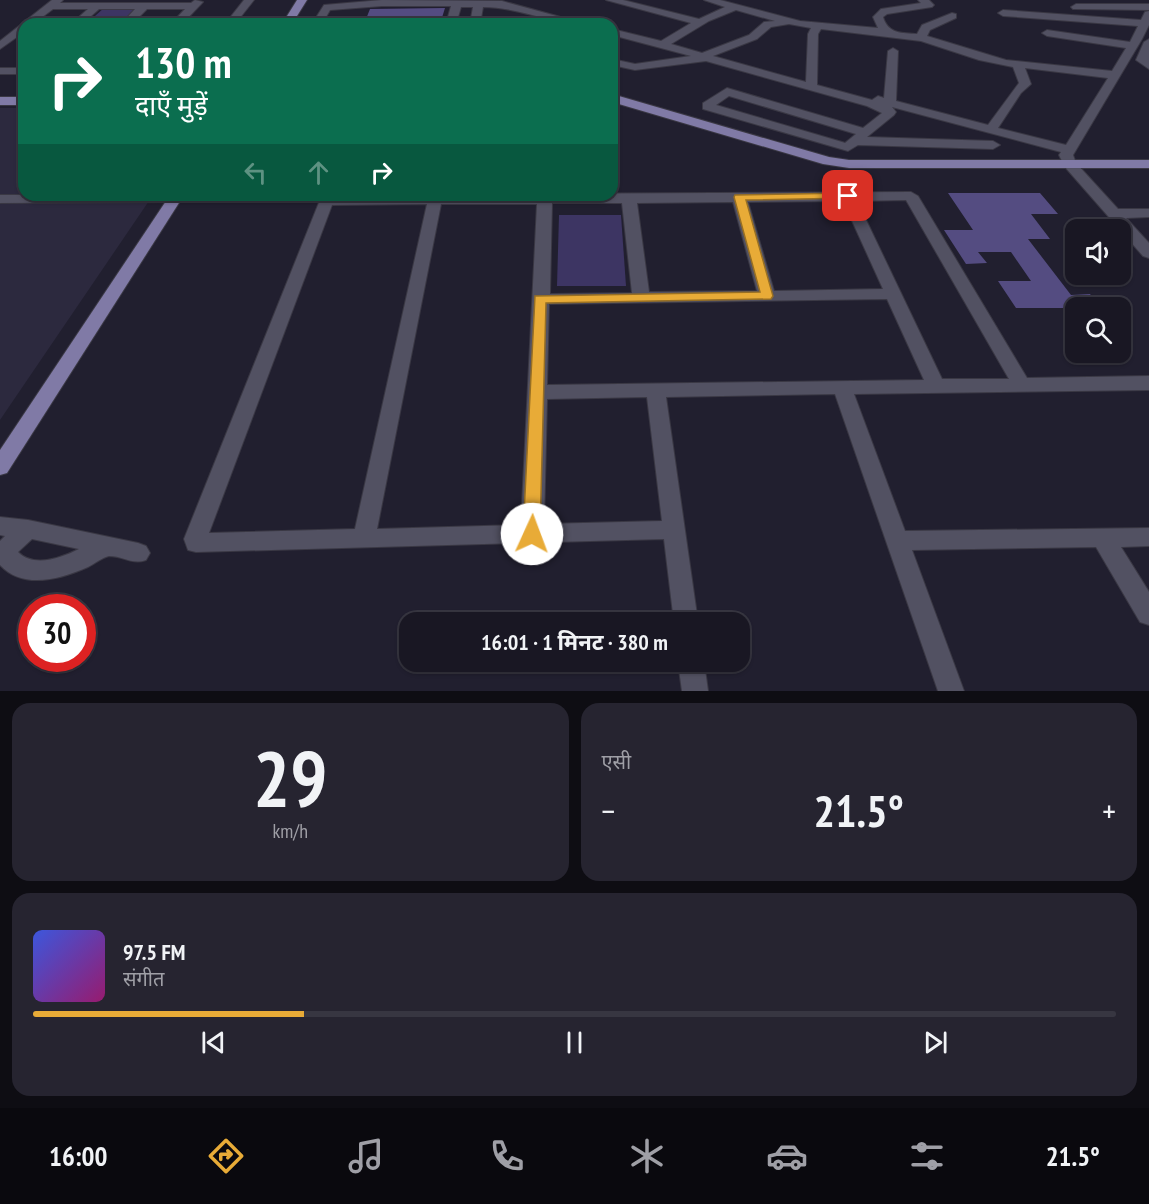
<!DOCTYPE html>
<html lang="hi">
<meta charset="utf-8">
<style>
:root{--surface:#191723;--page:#262430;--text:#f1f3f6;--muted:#9f9fa6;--line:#373641;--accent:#e8ab37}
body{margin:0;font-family:"PT Sans Narrow","Noto Sans Devanagari",sans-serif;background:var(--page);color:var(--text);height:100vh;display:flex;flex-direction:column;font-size:22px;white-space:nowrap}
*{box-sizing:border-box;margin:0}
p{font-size:20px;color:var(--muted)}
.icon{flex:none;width:33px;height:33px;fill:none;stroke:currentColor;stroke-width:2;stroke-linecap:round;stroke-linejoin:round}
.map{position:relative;height:691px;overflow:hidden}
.panel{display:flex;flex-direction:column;gap:12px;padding:12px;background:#0e0d13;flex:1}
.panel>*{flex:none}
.hud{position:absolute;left:18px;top:18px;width:600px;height:183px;border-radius:18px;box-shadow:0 2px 4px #0004,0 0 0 2px var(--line);background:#0b6e4f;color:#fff;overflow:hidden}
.controls{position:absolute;left:1065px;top:219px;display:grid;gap:12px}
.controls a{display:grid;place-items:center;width:66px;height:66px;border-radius:12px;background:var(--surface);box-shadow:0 2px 4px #0004,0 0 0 2px var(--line);font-size:30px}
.speed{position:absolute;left:18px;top:594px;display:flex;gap:12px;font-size:30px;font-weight:700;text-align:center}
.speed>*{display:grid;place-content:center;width:78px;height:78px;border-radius:50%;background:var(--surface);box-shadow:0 2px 4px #0004,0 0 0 2px var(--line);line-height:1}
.speed .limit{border:9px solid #d22;background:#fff;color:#111}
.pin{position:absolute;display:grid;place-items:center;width:51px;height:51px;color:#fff;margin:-26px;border-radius:12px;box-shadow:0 3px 9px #0006}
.me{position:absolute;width:66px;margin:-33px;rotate:2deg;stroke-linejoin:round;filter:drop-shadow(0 0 4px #0008)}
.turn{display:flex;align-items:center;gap:21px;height:126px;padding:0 18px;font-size:27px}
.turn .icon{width:78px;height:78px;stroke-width:2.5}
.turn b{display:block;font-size:42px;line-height:51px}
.lanes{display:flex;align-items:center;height:57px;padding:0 18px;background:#0003;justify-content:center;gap:30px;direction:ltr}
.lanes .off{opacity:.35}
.big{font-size:45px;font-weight:700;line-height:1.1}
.panel .card{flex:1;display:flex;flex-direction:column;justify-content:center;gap:9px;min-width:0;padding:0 21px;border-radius:18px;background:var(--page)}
.panel .dial{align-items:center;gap:0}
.dial b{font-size:78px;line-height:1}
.song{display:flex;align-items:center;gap:18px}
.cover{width:72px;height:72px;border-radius:9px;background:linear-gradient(135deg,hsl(230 70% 55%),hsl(320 70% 35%))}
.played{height:6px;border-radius:3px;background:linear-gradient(90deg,var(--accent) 25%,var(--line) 25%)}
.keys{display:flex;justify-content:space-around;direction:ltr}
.heat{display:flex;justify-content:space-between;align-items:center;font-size:33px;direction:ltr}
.panel .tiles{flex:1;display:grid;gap:12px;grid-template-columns:1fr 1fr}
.card:last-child{grid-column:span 2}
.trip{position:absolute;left:399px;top:612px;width:351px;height:60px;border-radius:18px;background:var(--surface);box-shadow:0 2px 4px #0004,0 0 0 2px var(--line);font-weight:700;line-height:60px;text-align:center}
.menu{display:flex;height:96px;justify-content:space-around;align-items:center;background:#0a090e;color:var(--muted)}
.menu .icon{width:42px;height:42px}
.menu .selected{color:var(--accent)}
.menu b{font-size:27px;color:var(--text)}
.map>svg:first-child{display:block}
</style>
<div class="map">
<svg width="1149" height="691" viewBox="0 0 1149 691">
<rect width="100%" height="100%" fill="#211f2f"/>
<path fill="#2c293e" d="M0 108H24V195H153L0 420Z"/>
<g fill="#3d3563">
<path d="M104 8H137L120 24H86Z"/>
<path d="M559 215H621L626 286H557Z"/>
</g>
<g fill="#544c81">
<path d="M445 8 440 24H364L370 9Z"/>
<path d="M948 193H1040L1058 214H1031L1050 239H1028L1071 295 1090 294 1100 308H1016L998 281H1031L1011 252H978L987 263 966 264 944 230H973Z"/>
</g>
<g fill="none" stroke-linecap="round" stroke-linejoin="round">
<defs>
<g id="minor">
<path d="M52 0H63L60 3H191L195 0 203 2 182 24H171L185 9H147L132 24H121L135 9H99L82 24H71L88 9H53L33 24H24V32L0 49V41Z"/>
<path d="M244 0H254L235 24H225Z"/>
<path d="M382 0 502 1 586 24C551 24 518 7 483 7L480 24H470L473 7H461L456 24H446L451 6H382L330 10 322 24H312L324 5Z"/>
<path d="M606 0H623L699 19 725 7 704 0H720L800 21 878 28 873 17 881 9 921 3 918 0H929L934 5 932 7 887 14 883 17C888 34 902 33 917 34L922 25 952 13 956 14V18L930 30 927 36 1006 60 1112 71 1126 48 1047 36 1042 33 1047 30 1130 42 1138 26 1003 16 998 13 1003 10 1141 20 1145 12 1149 11V25L1142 39 1073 155 1076 163 1118 209H1149V217L1126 218 1149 243V258L1143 256 1065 167 1059 155 1061 152 892 107 896 112 894 115 867 137 993 141 1000 145 993 149 858 145 848 151 703 109V103L727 88 863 128 882 113 867 106 706 61 635 70 612 65V59L635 64 691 56 612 35V29L661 41 691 23ZM736 10 775 21 764 22 749 35 702 53 671 44 709 21ZM789 24 811 28 808 34 806 82 713 56 757 39 771 27ZM821 29 921 41 979 60 1013 67 1019 83 988 125 896 101 898 51 893 48 888 51 884 98 878 96 872 100 817 85 818 34ZM1025 68 1108 78 1066 145 998 128 1021 93 1031 84ZM729 96 856 134 845 143 842 142 716 105Z"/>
<path d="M1076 4H1149V10L1073 9 1071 7Z"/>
<path d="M1149 39V69L1136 60 1144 42Z"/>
<rect x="0" y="68" width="24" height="6"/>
<path d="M911 192 918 196 1027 378 1149 376V390L854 394 905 531 1149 528V546L1121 547 1149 592V625L1140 622 1096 547 912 550 964 691H938L835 394 666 397 698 622H674L664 539 196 552 188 550 184 539 322 195ZM906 200 1009 379H942L857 201ZM843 201 883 289 774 291 748 202ZM733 202 757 291 649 292 637 203ZM552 203H622L632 293 550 294ZM427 204 355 529 209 533 332 205ZM441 204H537L521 525 377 529ZM887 299 924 380 547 385 549 304ZM647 397 662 521 544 524 547 399Z"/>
<path d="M0 195H180L182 198 175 202 0 203Z"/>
<path d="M0 517 28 520 138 543 146 546 150 553 146 560C132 565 123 556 109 556 103 557 94 564 88 567 61 579 23 590 0 565V541L5 536 0 535ZM32 539 79 549C61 558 34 568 18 552Z"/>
<path d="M678 662H704L708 691H682Z"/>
</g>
<g id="major">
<path d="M297 0H307L292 24H282Z"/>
<path d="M612 94 829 157 849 160H1149V168H849L823 164 612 102Z"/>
<rect x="0" y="97" width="24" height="8"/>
<path d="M170 195H184L7 473 0 475V450Z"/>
</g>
</defs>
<use href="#minor" stroke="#3a3844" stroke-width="2"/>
<use href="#major" stroke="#3a3844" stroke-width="2"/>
<use href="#minor" fill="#525162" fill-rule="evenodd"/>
<use href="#major" fill="#807aa6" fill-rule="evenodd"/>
</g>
<path fill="#e8ab37" stroke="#976f24" stroke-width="1.5" d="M848 193 852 194V198L746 200 773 296 771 299 546 303 540 534 538 539 532 541 526 539 523 534 535 296 760 292 734 197 735 195Z"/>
</svg>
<div class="controls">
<a><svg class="icon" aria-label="sound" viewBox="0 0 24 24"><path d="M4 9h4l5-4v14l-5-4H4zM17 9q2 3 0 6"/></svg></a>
<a><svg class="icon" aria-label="search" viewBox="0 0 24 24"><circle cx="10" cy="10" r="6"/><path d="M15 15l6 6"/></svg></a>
</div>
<div class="speed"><div class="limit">30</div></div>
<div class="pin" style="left:848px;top:196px;background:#d93025"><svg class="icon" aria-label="arrive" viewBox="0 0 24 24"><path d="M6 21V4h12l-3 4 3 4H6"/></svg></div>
<svg class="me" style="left:532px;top:534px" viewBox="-20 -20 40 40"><circle r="19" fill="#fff"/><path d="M0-13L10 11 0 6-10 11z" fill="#e8ab37"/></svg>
<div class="trip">16:01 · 1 मिनट · 380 m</div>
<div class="hud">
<div class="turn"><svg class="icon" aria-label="right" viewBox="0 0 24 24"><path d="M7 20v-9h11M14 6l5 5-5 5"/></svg><div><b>130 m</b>दाएँ मुड़ें</div></div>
<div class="lanes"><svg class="icon off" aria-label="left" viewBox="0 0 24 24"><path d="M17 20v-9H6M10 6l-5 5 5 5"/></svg><svg class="icon off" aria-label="ahead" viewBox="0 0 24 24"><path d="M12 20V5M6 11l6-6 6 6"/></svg><svg class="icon" aria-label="right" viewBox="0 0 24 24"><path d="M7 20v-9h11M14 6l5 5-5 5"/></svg></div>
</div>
</div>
<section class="panel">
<div class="tiles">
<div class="card dial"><b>29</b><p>km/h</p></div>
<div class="card"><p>एसी</p>
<div class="heat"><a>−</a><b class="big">21.5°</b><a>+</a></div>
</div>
<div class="card">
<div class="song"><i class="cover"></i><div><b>97.5 FM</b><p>संगीत</p></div></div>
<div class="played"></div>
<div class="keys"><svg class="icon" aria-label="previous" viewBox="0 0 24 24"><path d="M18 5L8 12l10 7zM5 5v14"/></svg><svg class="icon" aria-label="pause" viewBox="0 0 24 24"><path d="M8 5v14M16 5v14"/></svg><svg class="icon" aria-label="next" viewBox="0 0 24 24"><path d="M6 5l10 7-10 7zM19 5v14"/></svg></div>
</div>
</div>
</section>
<nav class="menu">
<b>16:00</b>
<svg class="icon selected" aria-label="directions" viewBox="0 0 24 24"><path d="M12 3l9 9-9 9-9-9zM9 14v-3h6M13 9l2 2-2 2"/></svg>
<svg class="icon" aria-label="music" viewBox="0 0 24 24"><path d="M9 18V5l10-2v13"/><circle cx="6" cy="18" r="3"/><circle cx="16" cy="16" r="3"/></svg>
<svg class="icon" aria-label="phone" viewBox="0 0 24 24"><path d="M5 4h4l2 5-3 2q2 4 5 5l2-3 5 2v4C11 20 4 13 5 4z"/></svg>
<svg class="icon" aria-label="climate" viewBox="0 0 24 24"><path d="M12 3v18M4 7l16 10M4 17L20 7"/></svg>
<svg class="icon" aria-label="car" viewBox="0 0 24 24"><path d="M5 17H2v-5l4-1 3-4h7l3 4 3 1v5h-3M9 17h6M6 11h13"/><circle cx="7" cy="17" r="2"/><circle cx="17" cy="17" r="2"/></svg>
<svg class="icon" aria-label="filters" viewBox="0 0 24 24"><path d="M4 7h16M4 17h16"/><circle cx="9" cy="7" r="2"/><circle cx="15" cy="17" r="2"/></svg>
<b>21.5°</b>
</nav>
